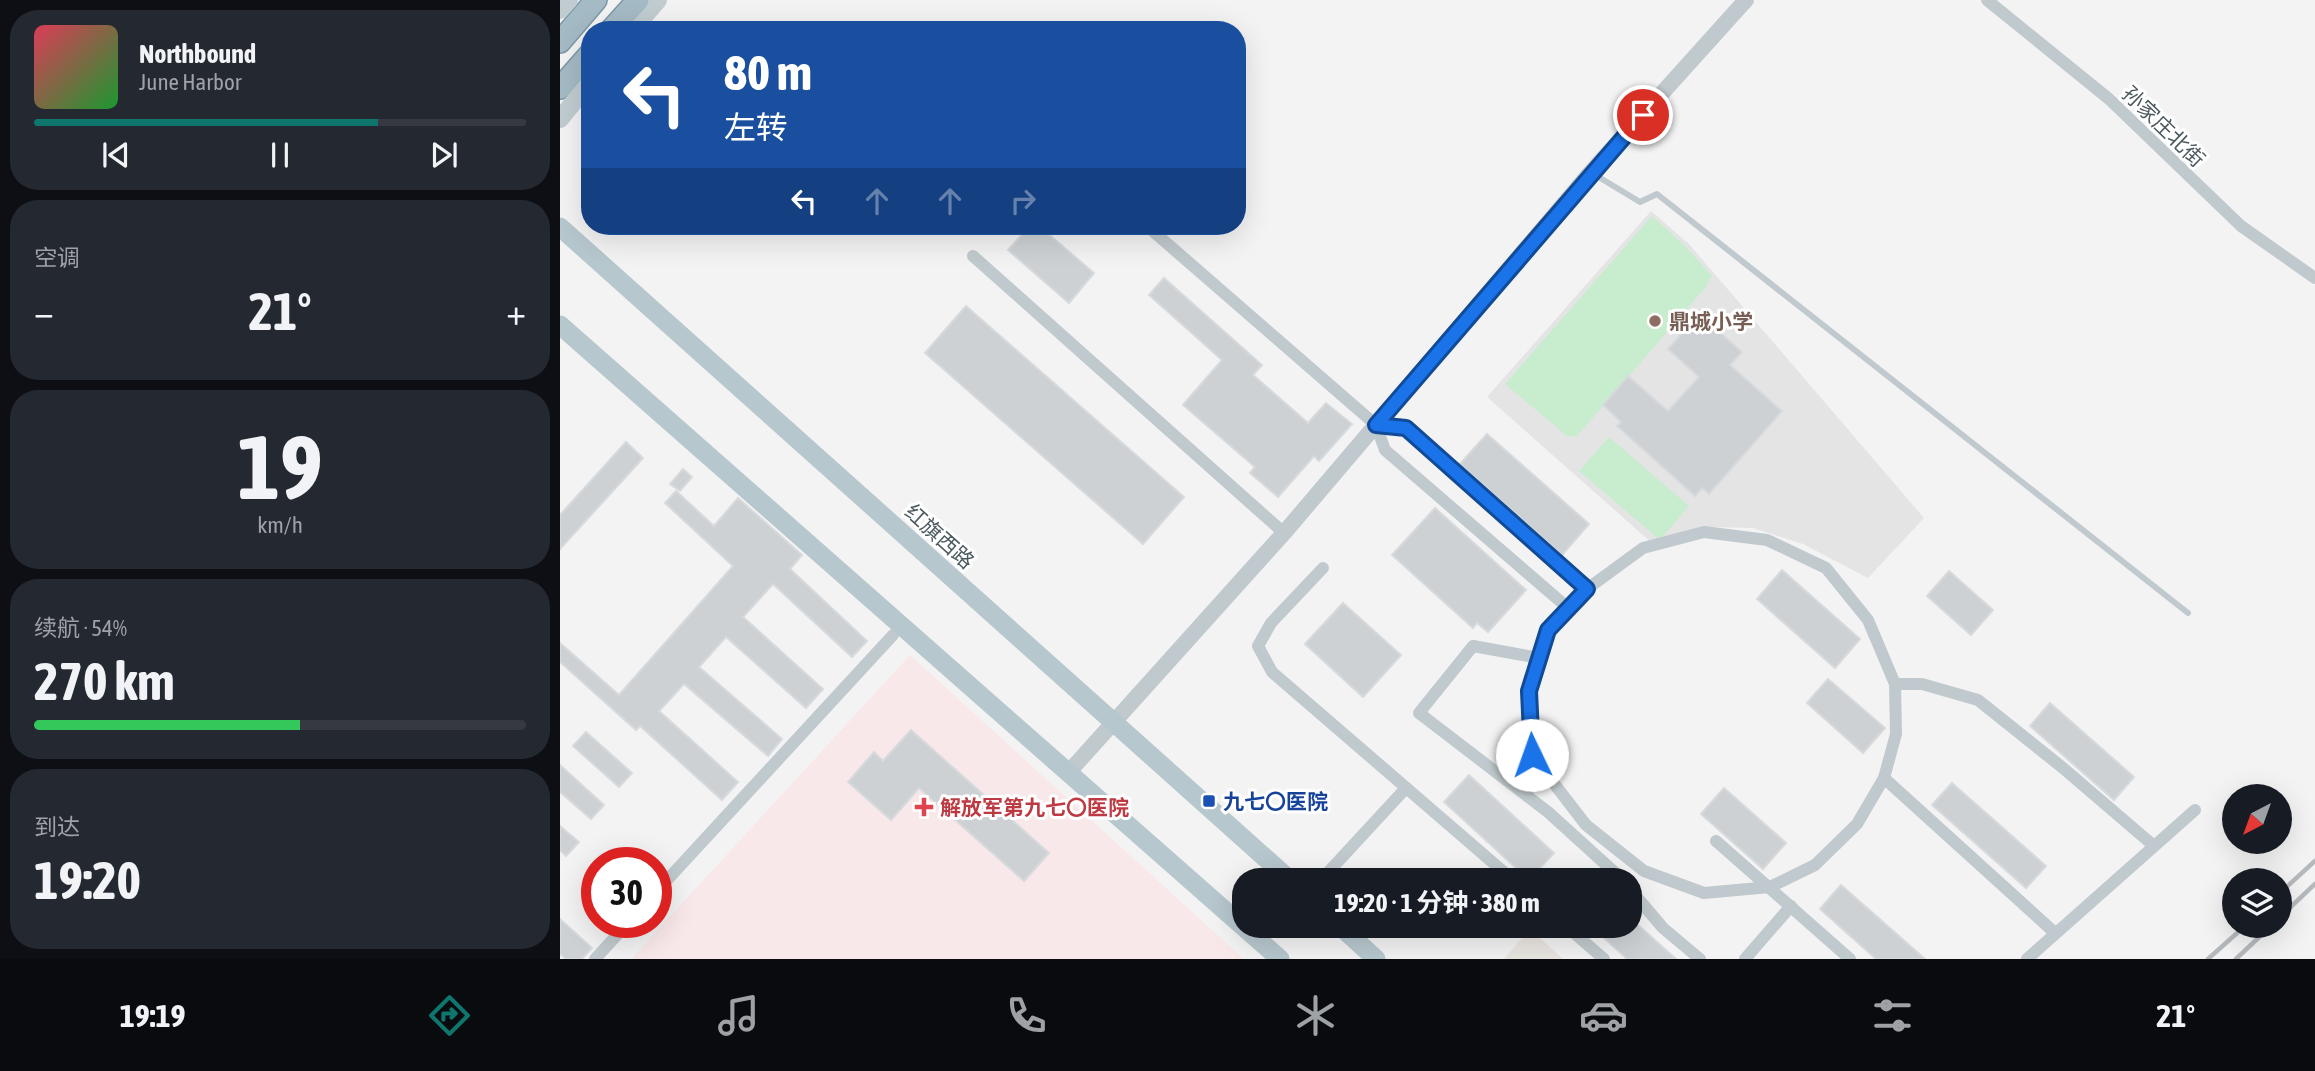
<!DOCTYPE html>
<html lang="zh">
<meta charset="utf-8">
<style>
:root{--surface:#171b24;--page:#242831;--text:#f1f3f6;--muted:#9ea1a6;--line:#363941;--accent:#0f766e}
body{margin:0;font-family:"Asap Condensed","Noto Sans SC",sans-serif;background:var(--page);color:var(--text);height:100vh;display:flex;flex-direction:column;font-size:26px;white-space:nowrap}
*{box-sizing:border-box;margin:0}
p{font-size:23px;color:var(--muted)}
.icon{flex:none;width:38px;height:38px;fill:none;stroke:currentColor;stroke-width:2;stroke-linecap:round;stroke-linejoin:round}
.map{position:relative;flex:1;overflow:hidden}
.details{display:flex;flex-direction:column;gap:10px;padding:10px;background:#0d0f14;width:560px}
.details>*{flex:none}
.banner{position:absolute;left:21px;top:21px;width:665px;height:214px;border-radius:28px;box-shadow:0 7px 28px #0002;background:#1a4fa0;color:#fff;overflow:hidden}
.needle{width:46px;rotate:221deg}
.buttons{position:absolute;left:1662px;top:784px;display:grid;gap:14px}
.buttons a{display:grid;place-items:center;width:70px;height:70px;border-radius:50%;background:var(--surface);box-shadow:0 7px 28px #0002;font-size:35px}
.speed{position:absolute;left:21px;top:847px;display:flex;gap:14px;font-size:35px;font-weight:700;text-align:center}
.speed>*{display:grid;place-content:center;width:91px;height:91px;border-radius:50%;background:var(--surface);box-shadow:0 7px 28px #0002;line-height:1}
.speed .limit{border:10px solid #d22;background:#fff;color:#111}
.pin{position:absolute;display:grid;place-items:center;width:60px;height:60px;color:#fff;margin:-30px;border:4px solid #fff;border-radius:50%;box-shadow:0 2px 7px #0007}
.me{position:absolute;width:77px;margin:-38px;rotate:357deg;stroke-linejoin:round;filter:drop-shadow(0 0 5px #0008)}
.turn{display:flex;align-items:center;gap:24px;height:147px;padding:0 28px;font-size:32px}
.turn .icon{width:91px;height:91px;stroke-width:2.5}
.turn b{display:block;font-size:49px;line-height:60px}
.lanes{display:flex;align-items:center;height:66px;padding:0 28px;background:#0003;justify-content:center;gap:35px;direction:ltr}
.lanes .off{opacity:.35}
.big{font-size:52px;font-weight:700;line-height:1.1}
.details .card{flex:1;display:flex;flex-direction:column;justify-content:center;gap:10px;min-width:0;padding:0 24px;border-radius:28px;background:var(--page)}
.details .dial{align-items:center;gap:0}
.dial b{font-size:91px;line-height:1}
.song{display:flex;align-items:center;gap:21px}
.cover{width:84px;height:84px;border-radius:10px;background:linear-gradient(135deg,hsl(350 70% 55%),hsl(130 70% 35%))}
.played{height:7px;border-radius:4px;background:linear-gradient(90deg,var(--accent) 70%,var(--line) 70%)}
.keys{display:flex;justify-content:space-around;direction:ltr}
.heat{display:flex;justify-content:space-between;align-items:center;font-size:38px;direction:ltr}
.charge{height:10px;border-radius:5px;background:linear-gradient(90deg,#34c759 54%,var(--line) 0)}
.trip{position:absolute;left:672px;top:868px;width:410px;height:70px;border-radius:28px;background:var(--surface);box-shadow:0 7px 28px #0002;font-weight:700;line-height:70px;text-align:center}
.dock{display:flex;height:112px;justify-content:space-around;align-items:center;background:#090b0e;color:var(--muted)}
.dock .icon{width:49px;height:49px}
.dock .current{color:var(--accent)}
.dock b{font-size:32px;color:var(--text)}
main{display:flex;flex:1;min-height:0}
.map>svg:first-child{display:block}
</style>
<main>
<section class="details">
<div class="card">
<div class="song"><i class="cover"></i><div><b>Northbound</b><p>June Harbor</p></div></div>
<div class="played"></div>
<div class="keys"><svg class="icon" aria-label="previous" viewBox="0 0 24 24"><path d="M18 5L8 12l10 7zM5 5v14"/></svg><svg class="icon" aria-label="pause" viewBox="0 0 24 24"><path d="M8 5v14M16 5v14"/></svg><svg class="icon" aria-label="next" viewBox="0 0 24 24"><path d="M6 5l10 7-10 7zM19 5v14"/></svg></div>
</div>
<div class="card"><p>空调</p>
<div class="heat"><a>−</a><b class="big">21°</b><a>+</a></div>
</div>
<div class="card dial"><b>19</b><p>km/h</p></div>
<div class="card"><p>续航 · 54%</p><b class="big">270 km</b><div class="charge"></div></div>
<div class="card"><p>到达</p><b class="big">19:20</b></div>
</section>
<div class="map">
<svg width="1755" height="959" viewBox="0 0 1755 959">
<rect width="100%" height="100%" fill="#f4f3f3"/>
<path fill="#eae6e1" d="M970 929 1003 959H944Z"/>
<path fill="#e5e4e5" d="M1091 211 1129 244 1364 518 1308 578 1243 544 1193 528 1148 527 1093 544 927 397Z"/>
<path fill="#f9e8ea" d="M350 655 684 959H71Z"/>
<g fill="#c8ecce">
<path d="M1092 216 1125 246 1152 276 1145 288 1017 436H1007L945 384Z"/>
<path d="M1049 437 1129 506 1100 540 1019 471Z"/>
</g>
<g fill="#cdd1d4" stroke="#d7dadd" stroke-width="2">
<path d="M470 226H479L534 273 509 303 448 250Z"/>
<path d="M604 278 702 365 693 375 748 423 766 403 792 424 759 461 754 456 718 497 690 473 695 467 623 405 662 360 589 295Z"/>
<path d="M406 306 624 497 583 544 365 353Z"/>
<path d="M1139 314 1182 352 1170 365 1222 411 1149 494 1142 488 1135 496 1057 426 1061 422 1043 405 1068 376 1108 411 1139 377 1108 349Z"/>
<path d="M927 434 1029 524 1002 555 900 464Z"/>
<path d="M66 442 83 458 0 549V515Z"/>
<path d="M123 469 132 477 120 491 110 484Z"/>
<path d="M116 491 154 526 178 498 242 555 230 569 307 641 292 657 213 584 183 617 263 689 246 708 166 637 139 667 222 739 208 756 124 684 99 711 178 782 162 800 80 726 76 730 0 662V643L59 695 173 566 105 503Z"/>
<path d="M875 508 966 590 928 632 917 623 913 628 832 555Z"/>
<path d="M1222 570 1300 639 1275 668 1197 599Z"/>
<path d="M1389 571 1433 610 1411 635 1367 596Z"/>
<path d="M783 603 841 655 803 697 745 644Z"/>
<path d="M1268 679 1325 728 1303 753 1247 703Z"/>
<path d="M1490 703 1574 777 1554 800 1470 726Z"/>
<path d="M351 730 489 853 464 881 359 788 331 820 288 782 314 752 323 761Z"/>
<path d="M26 732 72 773 59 787 13 746Z"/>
<path d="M0 765 44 805 31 819 0 792Z"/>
<path d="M909 775 994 853 969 880 884 802Z"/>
<path d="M1392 783 1486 866 1466 888 1372 805Z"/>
<path d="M1164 788 1226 843 1203 869 1141 814Z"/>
<path d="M0 826 19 842 6 856 0 850Z"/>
<path d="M1281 885 1365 959H1316L1260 909Z"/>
<path d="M1069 917 1116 959H1067L1031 926H1069Z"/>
<path d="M0 919 32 948 22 959H6L0 954Z"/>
</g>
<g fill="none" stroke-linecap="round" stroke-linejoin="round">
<defs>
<g id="trunk">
<path d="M51 30 78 0"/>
<path d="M0 42 36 0"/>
<path d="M0 88 30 54"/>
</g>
</defs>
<use href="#trunk" stroke="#7c99a7" stroke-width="24"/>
<path stroke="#c0c9cd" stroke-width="6" d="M1032 173 1080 202 1097 194 1628 613"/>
<g stroke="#c0c9cd" stroke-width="12">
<path d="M1427 0 1549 99 1681 226 1755 278"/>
<path d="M587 226 816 425 825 450 1008 608"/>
<path d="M413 256 724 533"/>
<path d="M816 425 846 428 1027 589"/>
<path d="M1144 532 1207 540 1266 568 1308 620 1335 684 1336 734 1324 778 1297 824 1255 865 1210 887 1144 893 1084 871 1026 825 972 755 969 691 988 630 1027 589 1083 548Z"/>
<path d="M763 568 711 623 698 646 712 672 953 880"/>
<path d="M979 658 913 646 859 713 988 812 1063 880"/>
<path d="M1335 684H1362L1418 700 1503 768 1594 846"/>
<path d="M1324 778 1495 933"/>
<path d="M1156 841 1290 959"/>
<path d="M761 880 846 788"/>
<path d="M1069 888 1103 928 1140 959"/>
<path d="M96 892 333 635"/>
<path d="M1006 926 1044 959"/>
<path d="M35 959 69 922"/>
<path d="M1185 959 1231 906"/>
<path d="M1467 959 1635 810"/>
</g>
<path stroke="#c0c9cd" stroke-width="16" d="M508 773 724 533 1031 172 1186 0"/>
<g stroke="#c1ccd1" stroke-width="18">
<path d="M0 10 9 0"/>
<path d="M72 30 98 0"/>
<path d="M0 119 30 82"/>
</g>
<g stroke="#b6c7cd" stroke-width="19">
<path d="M0 227 730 880"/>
<path d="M0 325 720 959"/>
<path d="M780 926 816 959"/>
</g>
<use href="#trunk" stroke="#a4bac4" stroke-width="21"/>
<g stroke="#b6b9bc" stroke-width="4.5">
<path d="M1720 893 1755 861"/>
<path d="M1720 917 1755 884"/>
<path d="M1648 959 1685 926"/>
<path d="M1676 959 1711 926"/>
</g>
</g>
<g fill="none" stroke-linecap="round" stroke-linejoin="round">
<defs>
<path id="route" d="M972 755 969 691 988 630 1027 589 846 428 816 425 1083 115"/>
</defs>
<use href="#route" stroke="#114b97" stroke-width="18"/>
<use href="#route" stroke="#1a73e8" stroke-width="12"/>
</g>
<circle fill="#8d6e63" stroke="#fff" stroke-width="2.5" cx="1095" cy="321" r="7"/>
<rect fill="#1a4fb4" stroke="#fff" stroke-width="2.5" x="642" y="794" width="14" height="14" rx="3.5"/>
<path fill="#e0444e" stroke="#fff" stroke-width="2.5" d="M360.5 796.5h7v7h7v7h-7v7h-7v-7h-7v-7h7z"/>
<g text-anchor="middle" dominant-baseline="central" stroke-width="6" stroke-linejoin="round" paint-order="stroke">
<g font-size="21" fill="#4c595e" stroke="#fff">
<text transform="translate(1604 126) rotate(44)">孙家庄北街</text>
<text transform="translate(380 536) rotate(42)">红旗西路</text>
</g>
<g font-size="21" font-weight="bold" fill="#785e54" stroke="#fff" text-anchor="start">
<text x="1109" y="321">鼎城小学</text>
</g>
<g font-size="21" font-weight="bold" fill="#164399" stroke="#fff" text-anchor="start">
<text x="663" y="801">九七〇医院</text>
</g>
<g font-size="21" font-weight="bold" fill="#be3a42" stroke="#fff" text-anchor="start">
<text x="380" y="807">解放军第九七〇医院</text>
</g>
</g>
</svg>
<div class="buttons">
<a><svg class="needle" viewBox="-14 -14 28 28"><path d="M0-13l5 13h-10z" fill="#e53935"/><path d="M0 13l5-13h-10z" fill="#9ea1a6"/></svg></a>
<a><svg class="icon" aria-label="layers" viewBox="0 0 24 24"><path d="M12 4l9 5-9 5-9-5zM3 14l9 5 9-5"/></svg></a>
</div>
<div class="speed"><div class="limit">30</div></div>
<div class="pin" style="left:1083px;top:115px;background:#d93025"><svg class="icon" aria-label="arrive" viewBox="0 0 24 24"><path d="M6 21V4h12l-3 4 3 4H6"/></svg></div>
<svg class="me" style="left:972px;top:755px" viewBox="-20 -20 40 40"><circle r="19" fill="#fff"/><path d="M0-13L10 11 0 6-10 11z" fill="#1a73e8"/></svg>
<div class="trip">19:20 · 1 分钟 · 380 m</div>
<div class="banner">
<div class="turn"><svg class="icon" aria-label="left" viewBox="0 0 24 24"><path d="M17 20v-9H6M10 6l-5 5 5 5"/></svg><div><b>80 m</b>左转</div></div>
<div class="lanes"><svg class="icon" aria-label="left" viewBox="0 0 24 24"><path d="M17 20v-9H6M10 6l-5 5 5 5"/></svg><svg class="icon off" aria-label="ahead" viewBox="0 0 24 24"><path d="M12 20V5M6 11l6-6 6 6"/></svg><svg class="icon off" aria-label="ahead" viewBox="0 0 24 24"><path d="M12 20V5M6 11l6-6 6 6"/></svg><svg class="icon off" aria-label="right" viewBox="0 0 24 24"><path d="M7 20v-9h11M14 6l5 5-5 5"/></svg></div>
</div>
</div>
</main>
<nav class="dock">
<b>19:19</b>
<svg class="icon current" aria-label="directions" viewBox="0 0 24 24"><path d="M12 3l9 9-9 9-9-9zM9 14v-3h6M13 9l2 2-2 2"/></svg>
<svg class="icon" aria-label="music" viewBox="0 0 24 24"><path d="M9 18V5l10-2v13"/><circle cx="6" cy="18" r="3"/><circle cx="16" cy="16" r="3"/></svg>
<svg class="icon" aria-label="phone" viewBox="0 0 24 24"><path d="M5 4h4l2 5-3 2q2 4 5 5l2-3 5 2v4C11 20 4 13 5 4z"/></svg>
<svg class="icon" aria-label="climate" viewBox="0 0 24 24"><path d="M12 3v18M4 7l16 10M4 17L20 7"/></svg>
<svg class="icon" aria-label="car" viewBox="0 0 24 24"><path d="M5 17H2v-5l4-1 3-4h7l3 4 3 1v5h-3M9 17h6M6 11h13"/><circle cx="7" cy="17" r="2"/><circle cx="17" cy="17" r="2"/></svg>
<svg class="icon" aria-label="filters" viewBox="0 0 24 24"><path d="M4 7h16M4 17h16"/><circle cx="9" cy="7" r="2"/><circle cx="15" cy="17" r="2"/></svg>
<b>21°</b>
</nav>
